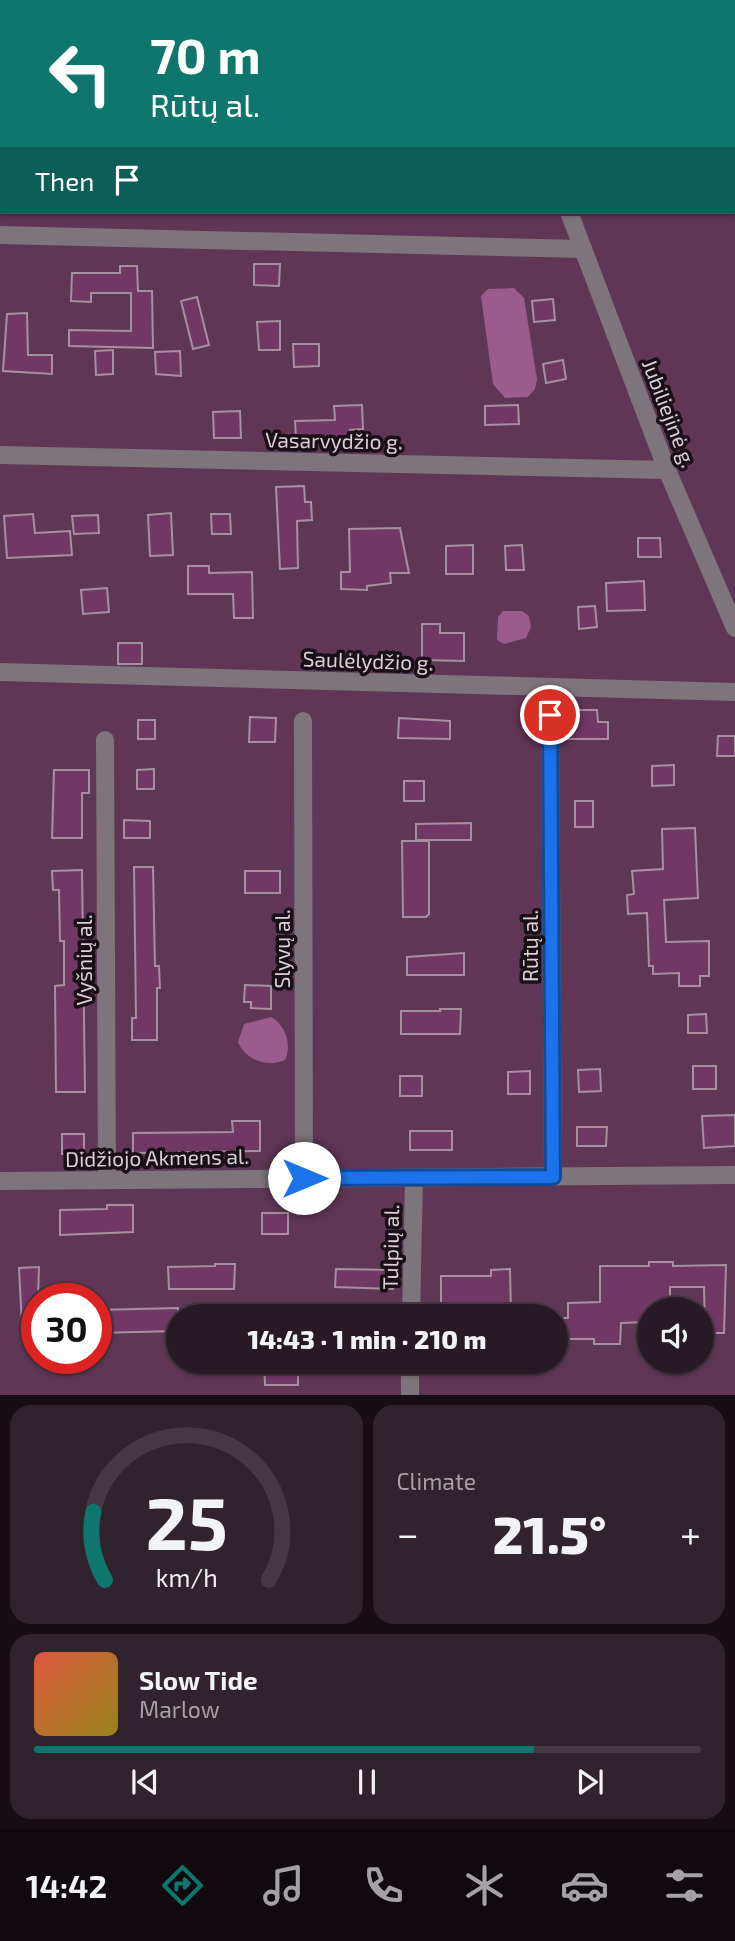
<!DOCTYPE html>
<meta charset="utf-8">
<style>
:root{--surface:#281a25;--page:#30232d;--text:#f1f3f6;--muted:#a5a1a7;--line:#443842;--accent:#0f766e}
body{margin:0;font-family:"Exo 2",sans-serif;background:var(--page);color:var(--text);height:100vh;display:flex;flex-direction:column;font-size:26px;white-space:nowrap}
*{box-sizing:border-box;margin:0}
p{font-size:23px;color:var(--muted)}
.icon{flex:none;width:38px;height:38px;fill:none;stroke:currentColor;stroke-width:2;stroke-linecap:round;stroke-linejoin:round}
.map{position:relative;height:1395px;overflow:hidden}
.sheet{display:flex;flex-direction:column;gap:10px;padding:10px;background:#160e14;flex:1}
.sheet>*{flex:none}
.top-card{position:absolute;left:0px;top:0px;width:735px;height:214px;box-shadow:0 2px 5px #0004,0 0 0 2px var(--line);background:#0f766e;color:#fff;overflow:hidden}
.controls{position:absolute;left:637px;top:1297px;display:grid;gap:14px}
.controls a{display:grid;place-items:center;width:77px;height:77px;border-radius:50%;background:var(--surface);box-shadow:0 2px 5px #0004,0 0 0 2px var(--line);font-size:35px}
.speed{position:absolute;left:21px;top:1283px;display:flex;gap:14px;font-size:35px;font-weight:700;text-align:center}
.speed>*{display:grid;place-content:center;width:91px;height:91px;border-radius:50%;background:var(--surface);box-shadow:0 2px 5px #0004,0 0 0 2px var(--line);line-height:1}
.speed .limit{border:10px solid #d22;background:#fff;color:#111}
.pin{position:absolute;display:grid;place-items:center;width:60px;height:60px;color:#fff;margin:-30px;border:4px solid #fff;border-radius:50%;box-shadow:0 2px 7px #0007}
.me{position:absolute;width:77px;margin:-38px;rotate:90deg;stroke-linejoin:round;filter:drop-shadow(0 0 5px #0008)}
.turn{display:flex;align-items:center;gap:24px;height:147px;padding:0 35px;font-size:32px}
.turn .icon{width:91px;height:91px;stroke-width:2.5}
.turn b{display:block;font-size:49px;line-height:60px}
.then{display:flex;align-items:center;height:66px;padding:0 35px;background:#0003;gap:14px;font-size:26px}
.big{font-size:52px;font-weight:800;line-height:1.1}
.sheet .tile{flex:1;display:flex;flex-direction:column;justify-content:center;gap:10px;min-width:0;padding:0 24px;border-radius:21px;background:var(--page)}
.sheet .dial{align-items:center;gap:0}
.dial svg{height:182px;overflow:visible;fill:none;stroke:var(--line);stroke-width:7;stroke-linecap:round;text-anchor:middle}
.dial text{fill:var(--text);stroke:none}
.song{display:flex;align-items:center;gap:21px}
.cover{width:84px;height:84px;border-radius:10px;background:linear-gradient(135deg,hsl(10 70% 55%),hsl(50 70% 35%))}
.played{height:7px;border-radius:4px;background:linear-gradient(90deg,var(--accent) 75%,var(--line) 75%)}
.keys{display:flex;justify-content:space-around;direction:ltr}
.heat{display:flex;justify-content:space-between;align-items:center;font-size:38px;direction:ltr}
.sheet .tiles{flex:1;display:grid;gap:10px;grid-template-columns:1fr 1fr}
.tile:last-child{grid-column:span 2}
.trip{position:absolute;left:166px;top:1304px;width:402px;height:70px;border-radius:35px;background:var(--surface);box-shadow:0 2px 5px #0004,0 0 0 2px var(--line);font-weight:800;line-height:70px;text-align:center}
.tabs{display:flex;height:112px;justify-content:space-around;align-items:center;background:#100a0f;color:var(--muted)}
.tabs .icon{width:49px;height:49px}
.tabs .current{color:var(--accent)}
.tabs b{font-size:32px;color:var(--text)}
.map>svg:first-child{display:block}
</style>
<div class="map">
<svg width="735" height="1395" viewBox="0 0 735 1395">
<rect width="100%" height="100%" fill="#362331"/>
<path fill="#5f3656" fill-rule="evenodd" d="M0 0H735V1395H0ZM2 2H733V212H2ZM37 1298H96V1358H37ZM649 1309H702V1362H649ZM178 1316H556V1362H178Z"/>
<g fill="#9a5c8c">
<path d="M514 288 524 298 537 379 535 389 528 397 505 398 493 384 481 296 488 289Z"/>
<path d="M503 611H522L529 616 531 627 526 638 504 644 497 640 498 617Z"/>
<path d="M271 1017C286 1024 292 1047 285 1060 268 1068 245 1060 238 1042L244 1024Z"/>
</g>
<g fill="#713765" stroke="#a68fa0" stroke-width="2">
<path d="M254 264H280L279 286 254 285Z"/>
<path d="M120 266H137L138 291H152L153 348 69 346V330L131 331V293H91V302L71 301 72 273H120Z"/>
<path d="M197 297 209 345 193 349 181 301Z"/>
<path d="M553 299 555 320 534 322 532 301Z"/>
<path d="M27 313 28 355H52V374L3 371 7 314Z"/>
<path d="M280 321V350H259L257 322Z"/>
<path d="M293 344H319V366L294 367Z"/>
<path d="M113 350V374L96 375 95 351Z"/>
<path d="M180 351 181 376 156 374 155 352Z"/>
<path d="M563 360 566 379 546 383 543 364Z"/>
<path d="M362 405 363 429 350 430V446H333V438L296 439 295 421 335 420 334 406Z"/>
<path d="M518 405 519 424 485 425V406Z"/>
<path d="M240 411 241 438H214L213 412Z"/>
<path d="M304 486 305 502H311L312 520 297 521 298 568 280 569 276 487Z"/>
<path d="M171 513 173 555 150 556 148 515Z"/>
<path d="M33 514 35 533 70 531 72 555 7 558 4 516Z"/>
<path d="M211 514H230L231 534H212Z"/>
<path d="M98 515 99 533 74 534 72 516Z"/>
<path d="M400 528 409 573H390L391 583 367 586V590L341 589V572H350L349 529Z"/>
<path d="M638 538H660L661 557H638Z"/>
<path d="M473 545V574H446V546Z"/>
<path d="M522 545 524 570H506L505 546Z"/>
<path d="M188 566H209V573L252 572 253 618H234L233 594H188Z"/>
<path d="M644 581 645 610 607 611 606 583Z"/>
<path d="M107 588 109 612 83 614 81 590Z"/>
<path d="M595 606 597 627 579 629 578 607Z"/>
<path d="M422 624H440V633H464V661L422 660Z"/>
<rect x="118" y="643" width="24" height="21"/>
<path d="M561 710H597L598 722H608V739H562Z"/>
<path d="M250 717 276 718 275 742H249Z"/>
<path d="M399 718 450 721V739L398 738Z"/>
<rect x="138" y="720" width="17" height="19"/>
<path d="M718 736H735V756H717Z"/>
<path d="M674 765V785L652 786V766Z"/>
<path d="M154 769V789H137V770Z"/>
<path d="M54 770H89V793H82V838H52Z"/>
<rect x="404" y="781" width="20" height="20"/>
<rect x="575" y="801" width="18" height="26"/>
<path d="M124 820 150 821V838H124Z"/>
<path d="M471 823V840H416V824Z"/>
<path d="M695 828 698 898 664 900 666 942 709 941V976H700V986H679V973L653 974V966H649L647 913 628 914 627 895 634 894 632 871 663 869 662 829Z"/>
<path d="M402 841H429V914L426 917H403Z"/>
<path d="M134 867H153L155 966H159L160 988H157V1040H132V1018H136Z"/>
<path d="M82 870 85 1092H56L55 986 64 985V941H60L59 890H53L52 871Z"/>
<rect x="245" y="871" width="35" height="22"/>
<path d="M464 953V975H407V957Z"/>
<path d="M245 985 271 986V1009L251 1008V1002H244Z"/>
<path d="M440 1009H461L460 1034H401V1011H440Z"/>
<path d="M706 1014 707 1033H688V1015Z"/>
<rect x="693" y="1066" width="23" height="23"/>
<path d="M600 1069 601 1091 579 1092 578 1070Z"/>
<path d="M530 1071V1094H508V1072Z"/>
<rect x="400" y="1076" width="22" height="20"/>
<path d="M735 1115V1146L704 1148 702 1116Z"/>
<path d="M232 1121H260V1151L133 1153V1133L233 1132Z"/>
<path d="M577 1127H607L606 1146H577Z"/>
<rect x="410" y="1131" width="42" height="19"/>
<path d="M62 1134H84V1153L62 1154Z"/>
<path d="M107 1205H133V1232L60 1235V1210L107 1209Z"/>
<rect x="262" y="1213" width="26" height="21"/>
<path d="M649 1262H673V1266L726 1265 724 1333H705L704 1287H670V1309H649V1322L621 1323 620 1344H594V1339H556V1318H568V1303L600 1302V1266H649Z"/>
<path d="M215 1264H235L234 1289H169L168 1267 215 1266Z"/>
<path d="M39 1267 37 1326H22L19 1268Z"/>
<path d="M336 1269 394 1270 393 1289 335 1287Z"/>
<path d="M510 1269 511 1316H441V1276H491V1270Z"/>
<path d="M178 1308V1331L96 1333V1310Z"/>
<path d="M264 1362H298V1385H265Z"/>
</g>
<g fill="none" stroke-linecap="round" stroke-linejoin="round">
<g stroke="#7e747b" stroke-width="18">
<path d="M491 0 492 2"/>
<path d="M0 17H2"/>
<path d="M569 212 667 470 735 628"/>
<path d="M0 235 583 249"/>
<path d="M0 455 667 470"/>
<path d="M0 672 735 692"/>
<path d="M550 715 553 1177"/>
<path d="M303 721 304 1178"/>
<path d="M105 740 107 1180"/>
<path d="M0 1181 735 1175"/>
<path d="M411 1316 414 1178"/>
<path d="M410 1395V1362"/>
</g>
</g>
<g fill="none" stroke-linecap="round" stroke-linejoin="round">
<defs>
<path id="route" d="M304 1178 553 1177 550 715"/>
</defs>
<use href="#route" stroke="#114b97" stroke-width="18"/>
<use href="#route" stroke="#1a73e8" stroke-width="12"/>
</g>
<g text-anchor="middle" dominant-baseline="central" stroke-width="7" stroke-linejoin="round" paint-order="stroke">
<g font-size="21" fill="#dbced7" stroke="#181016">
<text transform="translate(670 413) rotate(69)">Jubiliejinė g.</text>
<text transform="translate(334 440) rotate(1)">Vasarvydžio g.</text>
<text transform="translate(368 660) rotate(2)">Saulėlydžio g.</text>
<text transform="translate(529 946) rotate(-90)">Rūtų al.</text>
<text transform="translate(281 949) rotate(-90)">Slyvų al.</text>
<text transform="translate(83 960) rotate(-90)">Vyšnių al.</text>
<text transform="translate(157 1157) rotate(-1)">Didžiojo Akmens al.</text>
<text transform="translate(390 1247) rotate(-89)">Tulpių al.</text>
</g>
</g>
</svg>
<div class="controls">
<a><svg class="icon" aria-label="sound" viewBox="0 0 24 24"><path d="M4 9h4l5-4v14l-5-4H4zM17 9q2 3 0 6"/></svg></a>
</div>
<div class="speed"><div class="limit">30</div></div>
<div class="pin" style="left:550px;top:715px;background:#d93025"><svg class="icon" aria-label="arrive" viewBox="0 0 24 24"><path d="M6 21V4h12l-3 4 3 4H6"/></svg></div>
<svg class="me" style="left:304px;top:1178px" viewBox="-20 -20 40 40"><circle r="19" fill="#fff"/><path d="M0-13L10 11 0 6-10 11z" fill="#1a73e8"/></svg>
<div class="trip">14:43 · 1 min · 210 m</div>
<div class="top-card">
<div class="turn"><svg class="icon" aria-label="left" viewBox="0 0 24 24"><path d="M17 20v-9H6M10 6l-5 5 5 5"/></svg><div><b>70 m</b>Rūtų al.</div></div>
<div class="then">Then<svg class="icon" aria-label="arrive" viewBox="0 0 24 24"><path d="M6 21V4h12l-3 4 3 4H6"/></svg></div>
</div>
</div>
<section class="sheet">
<div class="tiles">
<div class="tile dial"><svg viewBox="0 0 100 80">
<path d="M14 69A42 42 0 1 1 86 69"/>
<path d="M14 69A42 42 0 0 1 9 39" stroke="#0f766e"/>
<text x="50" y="56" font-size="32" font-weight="700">25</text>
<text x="50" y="72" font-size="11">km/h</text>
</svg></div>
<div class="tile"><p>Climate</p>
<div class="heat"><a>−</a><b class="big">21.5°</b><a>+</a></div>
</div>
<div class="tile">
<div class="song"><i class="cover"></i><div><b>Slow Tide</b><p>Marlow</p></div></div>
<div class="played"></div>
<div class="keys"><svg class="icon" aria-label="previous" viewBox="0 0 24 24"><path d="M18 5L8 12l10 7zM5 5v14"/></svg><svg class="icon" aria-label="pause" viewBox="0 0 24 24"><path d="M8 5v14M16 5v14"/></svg><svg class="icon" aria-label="next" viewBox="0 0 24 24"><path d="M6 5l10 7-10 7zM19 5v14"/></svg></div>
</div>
</div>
</section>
<nav class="tabs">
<b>14:42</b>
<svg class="icon current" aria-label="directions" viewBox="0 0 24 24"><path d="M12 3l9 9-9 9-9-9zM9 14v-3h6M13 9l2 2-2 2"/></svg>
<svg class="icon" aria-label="music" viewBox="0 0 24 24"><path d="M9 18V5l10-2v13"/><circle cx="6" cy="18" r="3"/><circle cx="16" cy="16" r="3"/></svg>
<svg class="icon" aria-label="phone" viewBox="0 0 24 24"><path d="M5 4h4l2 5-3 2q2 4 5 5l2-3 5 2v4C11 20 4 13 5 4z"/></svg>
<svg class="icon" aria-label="climate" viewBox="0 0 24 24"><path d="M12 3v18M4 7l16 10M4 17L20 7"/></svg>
<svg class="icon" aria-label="car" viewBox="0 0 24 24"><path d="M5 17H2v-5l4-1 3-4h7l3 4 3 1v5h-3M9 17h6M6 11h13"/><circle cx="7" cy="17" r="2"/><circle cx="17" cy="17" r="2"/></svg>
<svg class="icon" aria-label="filters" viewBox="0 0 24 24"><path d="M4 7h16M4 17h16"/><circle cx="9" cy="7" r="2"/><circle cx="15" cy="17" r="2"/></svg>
</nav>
